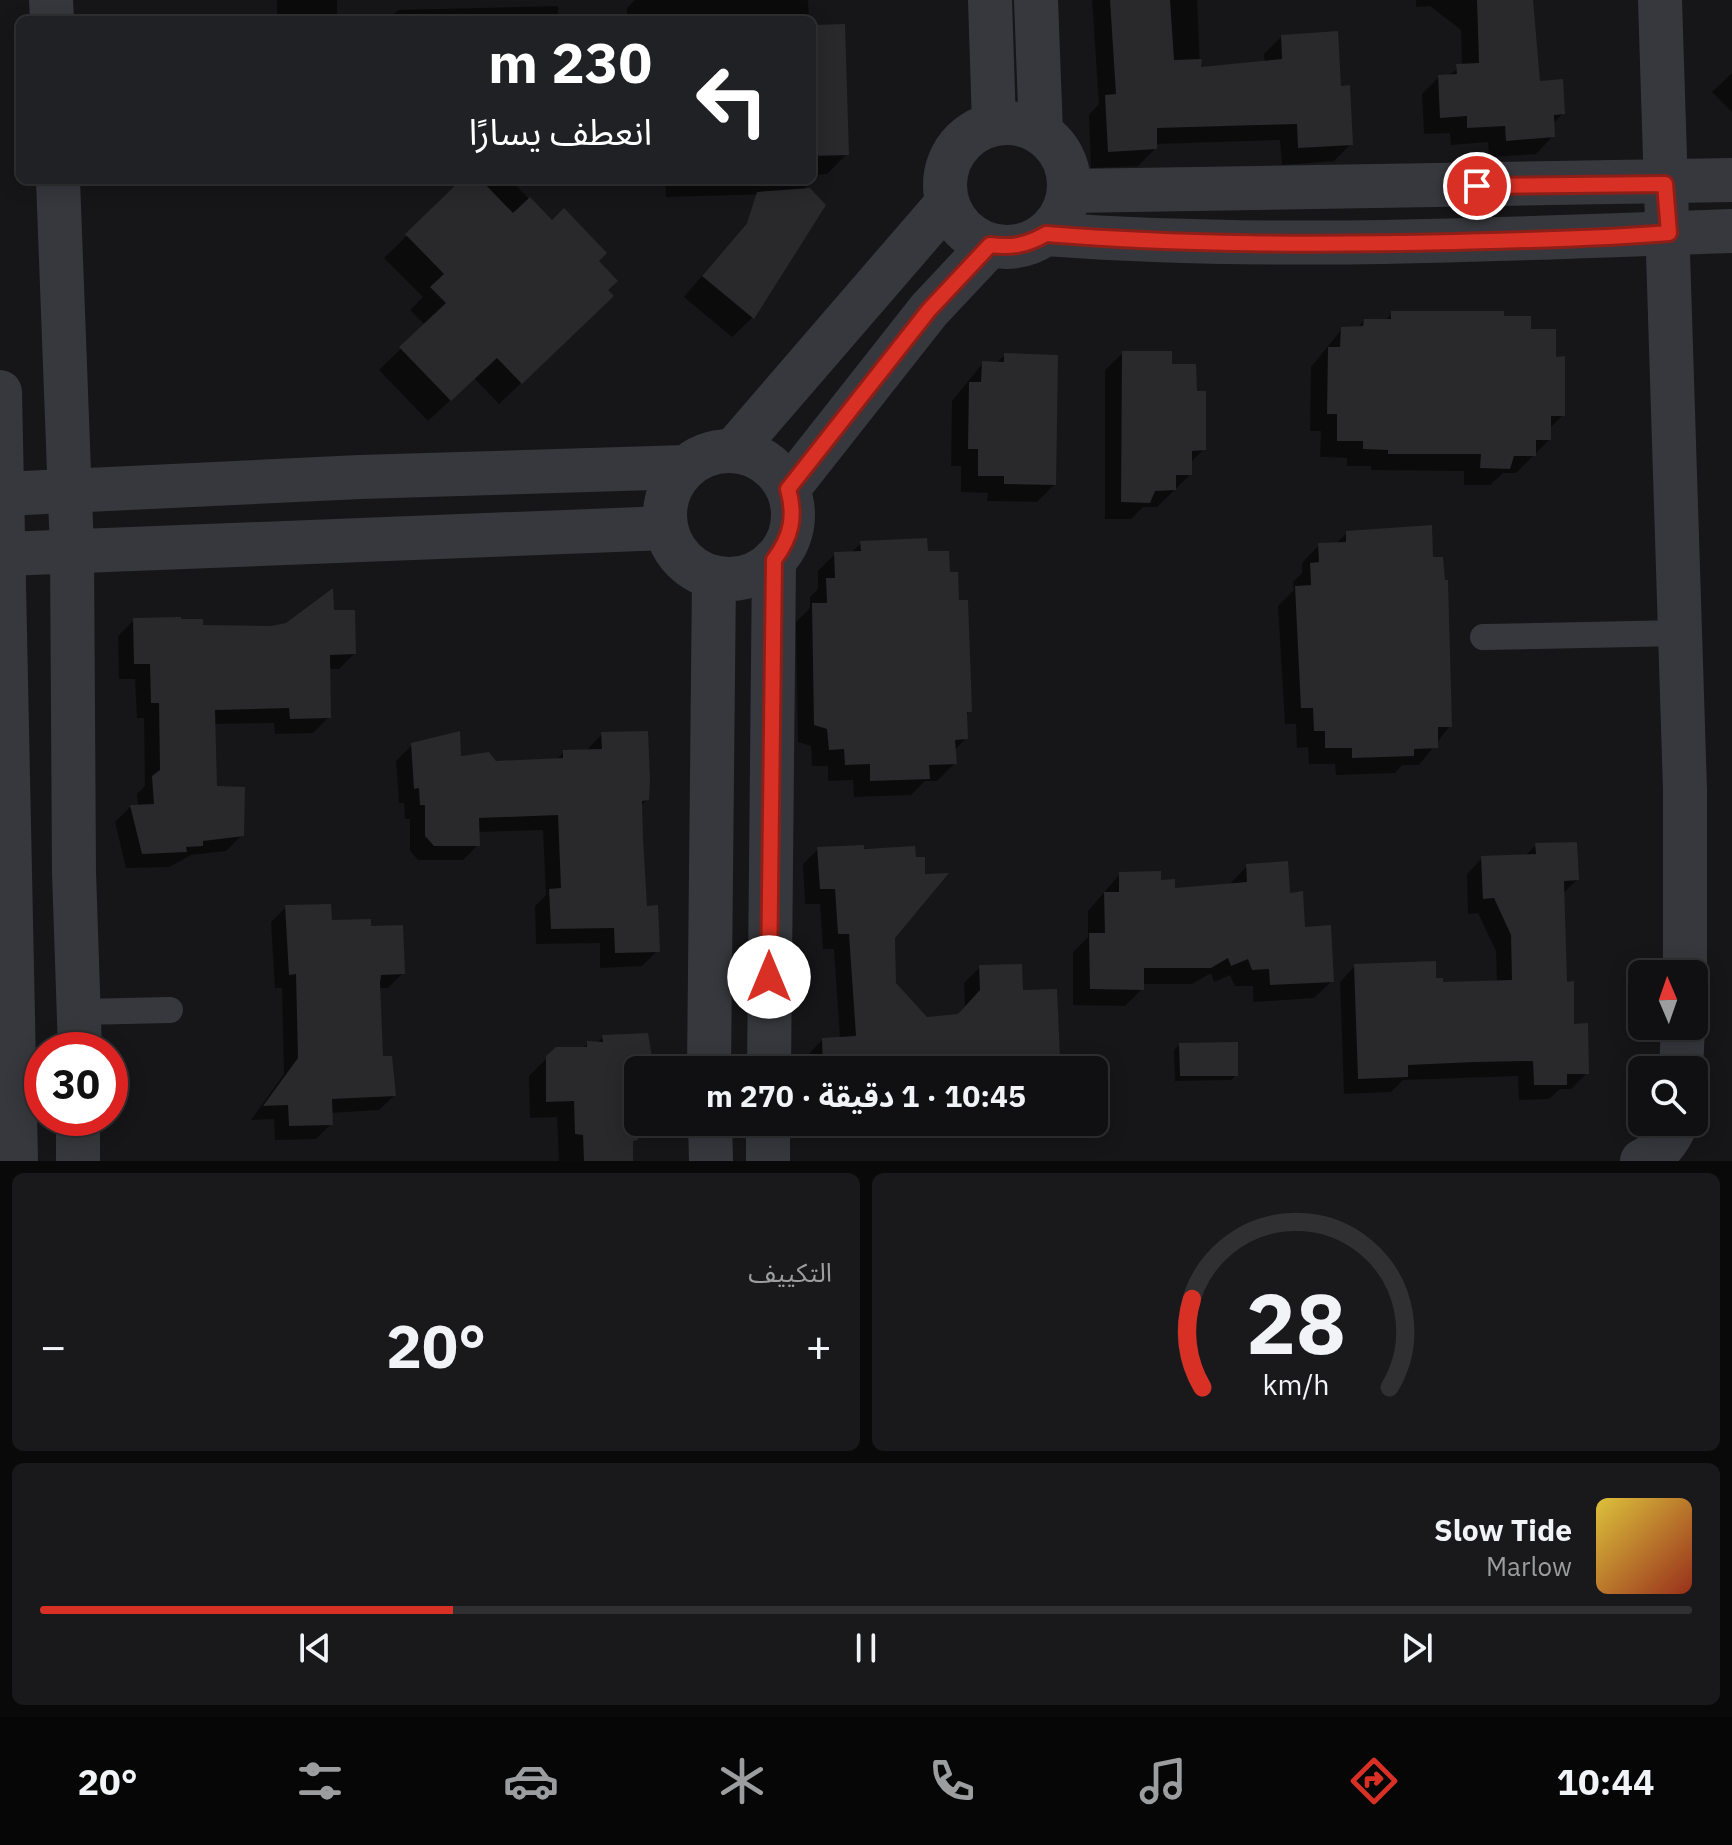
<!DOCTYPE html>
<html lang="ar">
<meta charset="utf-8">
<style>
:root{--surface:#101012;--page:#19191b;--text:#f1f3f6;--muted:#9c9d9f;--line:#303032;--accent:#d93025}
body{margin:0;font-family:"IBM Plex Sans","Noto Sans Arabic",sans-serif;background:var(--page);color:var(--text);direction:rtl;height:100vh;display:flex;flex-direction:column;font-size:30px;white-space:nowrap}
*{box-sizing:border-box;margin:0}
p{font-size:26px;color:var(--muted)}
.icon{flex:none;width:44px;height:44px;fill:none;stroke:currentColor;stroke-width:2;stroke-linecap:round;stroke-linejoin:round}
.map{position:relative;height:1161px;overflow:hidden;direction:ltr}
.drawer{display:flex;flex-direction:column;gap:12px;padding:12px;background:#09090a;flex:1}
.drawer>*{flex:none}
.top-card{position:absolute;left:16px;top:16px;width:800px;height:168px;border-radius:12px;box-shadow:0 4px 20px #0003,0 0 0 2px var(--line);direction:rtl;background:#202124;color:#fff;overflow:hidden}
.needle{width:52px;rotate:358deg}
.tools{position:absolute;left:1628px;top:960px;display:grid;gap:16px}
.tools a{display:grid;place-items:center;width:80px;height:80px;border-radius:12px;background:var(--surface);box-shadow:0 4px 20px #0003,0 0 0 2px var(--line);font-size:40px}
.speed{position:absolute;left:24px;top:1032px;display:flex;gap:16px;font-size:40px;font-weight:700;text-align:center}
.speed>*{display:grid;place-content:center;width:104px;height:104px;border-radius:50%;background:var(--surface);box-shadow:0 4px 20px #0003,0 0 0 2px var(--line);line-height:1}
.speed .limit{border:12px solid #d22;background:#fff;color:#111}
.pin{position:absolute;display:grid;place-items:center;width:68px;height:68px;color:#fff;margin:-34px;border:4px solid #fff;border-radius:50%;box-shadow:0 2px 8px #0007}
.me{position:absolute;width:88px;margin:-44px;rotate:0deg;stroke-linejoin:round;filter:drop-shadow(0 0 6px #0008)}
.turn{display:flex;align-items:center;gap:28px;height:168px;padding:0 32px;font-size:36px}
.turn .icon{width:104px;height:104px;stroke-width:2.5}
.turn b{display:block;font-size:56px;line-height:68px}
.big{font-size:60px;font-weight:700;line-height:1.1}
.drawer .tile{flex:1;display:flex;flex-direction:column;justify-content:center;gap:12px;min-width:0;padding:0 28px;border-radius:12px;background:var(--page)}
.drawer .dial{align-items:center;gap:0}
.dial svg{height:208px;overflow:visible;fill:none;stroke:var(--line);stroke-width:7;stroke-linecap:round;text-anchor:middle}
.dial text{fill:var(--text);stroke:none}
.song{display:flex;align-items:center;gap:24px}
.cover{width:96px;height:96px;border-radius:12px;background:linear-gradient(135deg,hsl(50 70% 55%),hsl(10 70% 35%))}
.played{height:8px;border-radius:4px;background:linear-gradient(90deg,var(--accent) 25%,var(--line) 25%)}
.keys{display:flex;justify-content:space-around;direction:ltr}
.heat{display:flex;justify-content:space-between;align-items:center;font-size:44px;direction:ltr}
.drawer .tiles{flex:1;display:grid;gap:12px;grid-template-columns:1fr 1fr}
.tile:last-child{grid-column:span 2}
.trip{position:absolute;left:624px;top:1056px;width:484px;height:80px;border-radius:12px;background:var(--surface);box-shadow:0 4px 20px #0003,0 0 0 2px var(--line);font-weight:700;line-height:80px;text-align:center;direction:rtl}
.dock{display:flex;height:128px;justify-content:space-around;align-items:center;background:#060607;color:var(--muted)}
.dock .icon{width:56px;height:56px}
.dock .on{color:var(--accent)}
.dock b{font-size:36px;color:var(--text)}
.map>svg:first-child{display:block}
</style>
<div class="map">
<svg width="1732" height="1161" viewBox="0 0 1732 1161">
<rect width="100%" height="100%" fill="#161618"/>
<g fill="#0007">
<rect x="277" y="0" width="60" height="20"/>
<path d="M635 0H808L809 20H627V8Z"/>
<path d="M1092 0H1197L1200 69 1265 63 1264 54 1281 37 1339 88 1351 144 1334 161 1282 165 1280 140 1155 144V149L1138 166 1091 168 1089 115 1099 104Z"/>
<path d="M1416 0H1532L1538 83 1563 113 1553 124V136L1536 154 1489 157 1488 142 1451 145 1450 133 1424 134 1422 94 1439 77 1447 76 1462 66 1461 30 1430 6 1416 7Z"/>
<path d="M558 6V20H388L398 10Z"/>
<path d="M812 27 847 154 827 174 812 175Z"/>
<path d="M1732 73V112L1712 92Z"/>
<path d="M464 180H511L552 223 597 261 605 291 589 318 499 404 474 378 428 421 379 370 425 325 410 310 423 297 384 258Z"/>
<path d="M665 180H799L823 205 752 318 732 337 684 297 771 194 666 197Z"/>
<path d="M1392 313 1502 318 1529 331 1554 359 1563 415 1549 429V440L1516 473H1503L1490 485H1464V471L1371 470V466H1347V458L1320 457 1321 431H1310L1311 367 1342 329H1356L1364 321H1385Z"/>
<path d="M1123 353 1170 366 1195 393 1204 449 1190 463V475L1157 507H1143L1131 519H1105V370Z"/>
<path d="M1005 355 1054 485 1037 502 987 501 988 493 961 492V466H951L952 401 983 363H996Z"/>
<path d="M1347 533 1431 559 1443 582 1450 726 1419 765H1402L1395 773 1336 775 1335 764H1309L1308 747 1297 748 1296 724H1285L1278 606 1294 590 1293 582 1302 573V563L1319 545H1334Z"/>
<path d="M861 543 926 553 948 574 970 711 966 715V738L954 751 955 763 937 781H925L911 795 854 797 853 780 828 781V766H812L811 746 798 742 796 622 810 608V597L818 589V571L835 554 851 553Z"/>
<path d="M332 612 354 654 339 669H328L329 717 313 733 275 734 274 723 213 724 216 788 242 835 226 851 191 855 169 867 126 868 115 822 130 807H138L137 794 145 786 144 718H137L135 679H119L118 636 134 620 201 627 272 628Z"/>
<path d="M602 734 647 800 640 806 645 908 657 951 642 966 600 968V943L536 944 535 906 546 895 543 830 478 832V845L463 860H418L410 851V819H405L404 803H399L396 761 412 745 459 758 495 763 555 761 564 752 587 750Z"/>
<path d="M1536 845 1577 880 1562 894 1565 984 1572 1026 1587 1073 1571 1089H1560L1549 1099 1519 1100 1518 1076 1403 1080 1391 1092 1344 1094 1340 982 1355 966 1441 984 1497 982 1496 951 1478 913 1468 914 1467 874 1482 858 1525 856Z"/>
<path d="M913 848 893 937 894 983 926 1019 957 1016 965 1007 964 983 980 967 1021 992 1055 991 1058 1070H808L807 1056 822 1040 840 1039 834 949H823L820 904H805L803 864 818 849Z"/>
<path d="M1247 866 1288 895 1332 981 1314 998 1253 1002V986H1235L1230 975 1214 982 1211 973 1192 984H1142V989L1125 1006 1073 1005V952L1088 937V911L1120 874 1160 882 1173 890 1230 884Z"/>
<path d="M286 907 330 922 369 928 403 973 388 988H379L381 1058 394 1096 379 1110 330 1113 331 1124 316 1139 275 1140 274 1119 251 1120 284 1074 282 988H275L271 922Z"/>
<path d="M646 1035 656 1070H638V1099L630 1117 631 1161H559L557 1117 530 1118 529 1076 547 1058 582 1049 588 1043 596 1044 603 1037Z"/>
<path d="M1179 1045 1236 1075 1231 1080 1175 1081 1174 1050Z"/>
</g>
<g fill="#29292c">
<path d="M1110 0H1170L1174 60 1202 59 1201 67 1282 59 1281 35 1338 31 1341 86 1350 85 1353 145 1298 148 1297 124 1259 125 1157 128V149L1108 152 1105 95 1116 94Z"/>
<path d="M1477 0H1533L1540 81 1563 79 1565 114 1554 115 1555 137 1506 141 1505 126 1467 128V116L1440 118 1438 75 1457 74 1456 64 1479 63Z"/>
<path d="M845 24 849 155 812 156V25Z"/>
<path d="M461 180H481L513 213 530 197 552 220 564 208 607 253 599 261 618 281 608 290 614 296 522 384 497 358 451 401 399 347 446 303 430 287 444 274 405 234Z"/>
<path d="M810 188 826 205 754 319 702 276 747 223 757 192Z"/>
<path d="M1391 311H1504V316H1531V329H1556V357L1565 356V416H1551V440H1536V456H1514L1510 469 1480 468 1481 454H1388V450L1363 449V441H1337V414H1327L1328 347H1340L1341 327 1363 326 1364 319H1391Z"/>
<path d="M1122 351H1172V364H1196L1197 391H1206V450L1192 451V475H1176V490L1155 491 1150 503 1121 502Z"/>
<path d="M1004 353 1058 355 1056 485 1004 484V476H978V449H968L969 382H981L982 361 1004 362Z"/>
<path d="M1432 525 1433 557H1443L1445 580H1448L1452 727H1438V748L1414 749V756L1352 758V748H1325V731H1314L1313 708H1301L1295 586 1311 585 1310 563 1319 562 1318 543 1346 542V531Z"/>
<path d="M927 538 928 551H949L950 572H958L959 600H968L972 712H967L968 739 955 740 957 764 929 765 930 779 870 781V764L845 765 844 749 829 750 827 729 814 725 812 603H827L826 578H835L834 552 861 551 860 541Z"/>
<path d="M333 588 334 610H355L356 654 330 655 331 718 290 719 289 708 215 710 217 786 245 787 244 836 203 841V846L186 847 187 852 142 854 130 805 154 804 152 776 160 770 159 703H151L150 664H134L133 618 181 617V619H203V625L271 626 286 623Z"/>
<path d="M460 731 461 756 489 752 496 761 563 758V750L602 749 601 732 648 731 650 779 649 800 642 801 643 839 647 906 658 905 660 952 615 953 614 928 551 929 549 889 561 888 558 815 479 818 480 846H434L425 836V805H420L419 788 414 789 411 743Z"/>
<path d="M1577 842 1579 880 1564 881 1567 982 1574 981V1024L1588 1023 1589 1074H1567V1085H1534L1533 1061 1475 1062 1408 1065V1077L1358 1079 1354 964 1436 961V978H1443V982L1512 980 1511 935 1494 898 1483 899 1481 856 1536 854 1535 843Z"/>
<path d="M864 845V849L915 846 916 857H925V874L949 873 895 938 896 983 927 1017 958 1014 980 990 979 965 1022 964 1023 990 1057 989 1060 1059 1041 1070 965 1068 964 1059 874 1064 875 1070H823L822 1038 856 1036 849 934H838L835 889H820L817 847Z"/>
<path d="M1288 861 1290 893 1303 891 1305 927 1331 925 1334 982 1270 985 1269 969 1252 970 1248 959 1231 966 1228 958 1211 968H1144V990L1090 989 1089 933H1105L1104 892H1119V872L1161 871V880L1175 879V888L1247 882 1246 864Z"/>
<path d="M331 904 332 920 371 919V926L403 925 405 974 381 975 380 983 383 1056H392L396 1096 332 1099 333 1125 289 1126 288 1105 263 1106 298 1058 296 974 289 975 285 905Z"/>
<path d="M648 1033 654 1070H638V1140L633 1141V1161H584L583 1135 575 1134 574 1101 546 1102V1056L556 1047H587V1041L603 1042 602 1035Z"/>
<path d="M1238 1042V1076H1180L1179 1043Z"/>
</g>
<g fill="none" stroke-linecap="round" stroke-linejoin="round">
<g stroke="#37383d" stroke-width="26">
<path d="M1483 637 1681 633"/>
<path d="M81 1012 170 1010"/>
</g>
<g stroke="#37383d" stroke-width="44">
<path d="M51 0 52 20"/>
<path d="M990 0 994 124"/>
<path d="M1036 0 1041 133"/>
<path d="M1660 0 1685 790V974"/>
<circle cx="1007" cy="185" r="62"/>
<path d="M58 180 72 551 74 872 80 1050"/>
<path d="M1069 191 1732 180"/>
<path d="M1046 234C1275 251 1503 239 1732 231"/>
<path d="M0 392 16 1161"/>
<path d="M733 451 947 203"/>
<circle cx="729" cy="515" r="64"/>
<path d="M788 489 929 310 990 245"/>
<path d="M3 494 360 477 686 467"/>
<path d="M5 554 666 528"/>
<path d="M709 1070 714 577"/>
<path d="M769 1070 774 560"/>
<path d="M1681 1070 1683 1026"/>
<path d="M710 1122 711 1161"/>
<path d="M78 1161V1118"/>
<path d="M768 1161V1122"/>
<path d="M1642 1161C1660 1152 1669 1141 1677 1122"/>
</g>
</g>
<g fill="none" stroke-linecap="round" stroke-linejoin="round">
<defs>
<path id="route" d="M769 977 774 560C791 537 796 517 788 489L929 310 990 245C1012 248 1027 245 1046 234 1183 245 1318 245 1455 242 1526 240 1598 239 1669 233L1665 184 1477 186"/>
</defs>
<use href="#route" stroke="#8d1f18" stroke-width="20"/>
<use href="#route" stroke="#d93025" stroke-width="14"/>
</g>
</svg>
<div class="tools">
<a><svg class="needle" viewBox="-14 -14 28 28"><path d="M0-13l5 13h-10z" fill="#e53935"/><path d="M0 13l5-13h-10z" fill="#9c9d9f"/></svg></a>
<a><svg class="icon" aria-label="search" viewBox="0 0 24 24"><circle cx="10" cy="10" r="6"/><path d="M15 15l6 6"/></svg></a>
</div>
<div class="speed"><div class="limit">30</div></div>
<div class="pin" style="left:1477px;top:186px;background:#d93025"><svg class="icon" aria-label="arrive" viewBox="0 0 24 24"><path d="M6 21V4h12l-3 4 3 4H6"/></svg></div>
<svg class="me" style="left:769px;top:977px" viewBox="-20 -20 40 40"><circle r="19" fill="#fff"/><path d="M0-13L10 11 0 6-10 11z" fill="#d93025"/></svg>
<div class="trip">10:45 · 1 دقيقة · 270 m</div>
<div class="top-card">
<div class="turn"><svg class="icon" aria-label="left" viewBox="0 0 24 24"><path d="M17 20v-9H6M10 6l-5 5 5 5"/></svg><div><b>230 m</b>انعطف يسارًا</div></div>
</div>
</div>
<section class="drawer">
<div class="tiles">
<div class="tile dial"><svg viewBox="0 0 100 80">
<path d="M14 69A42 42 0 1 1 86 69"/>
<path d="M14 69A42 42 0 0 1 10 35" stroke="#d93025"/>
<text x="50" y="56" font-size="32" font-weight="700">28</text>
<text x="50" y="72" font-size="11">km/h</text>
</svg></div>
<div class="tile"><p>التكييف</p>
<div class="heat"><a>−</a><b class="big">20°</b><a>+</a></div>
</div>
<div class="tile">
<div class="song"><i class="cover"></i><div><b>Slow Tide</b><p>Marlow</p></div></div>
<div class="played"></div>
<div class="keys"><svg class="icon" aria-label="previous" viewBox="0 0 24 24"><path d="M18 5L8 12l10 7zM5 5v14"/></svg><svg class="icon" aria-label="pause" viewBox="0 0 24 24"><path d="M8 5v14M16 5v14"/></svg><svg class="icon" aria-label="next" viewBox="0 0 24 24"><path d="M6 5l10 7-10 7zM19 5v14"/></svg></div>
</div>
</div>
</section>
<nav class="dock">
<b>10:44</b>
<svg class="icon on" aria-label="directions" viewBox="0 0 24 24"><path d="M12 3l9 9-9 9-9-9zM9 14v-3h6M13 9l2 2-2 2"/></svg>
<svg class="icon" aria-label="music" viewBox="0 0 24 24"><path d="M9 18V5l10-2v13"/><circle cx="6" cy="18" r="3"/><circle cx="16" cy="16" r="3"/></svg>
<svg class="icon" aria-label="phone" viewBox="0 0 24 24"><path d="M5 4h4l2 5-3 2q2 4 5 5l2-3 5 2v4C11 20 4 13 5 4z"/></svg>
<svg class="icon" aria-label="climate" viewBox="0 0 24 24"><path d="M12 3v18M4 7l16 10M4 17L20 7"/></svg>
<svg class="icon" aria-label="car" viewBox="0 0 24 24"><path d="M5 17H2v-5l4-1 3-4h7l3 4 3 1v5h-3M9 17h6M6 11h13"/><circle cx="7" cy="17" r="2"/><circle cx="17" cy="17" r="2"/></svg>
<svg class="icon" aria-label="filters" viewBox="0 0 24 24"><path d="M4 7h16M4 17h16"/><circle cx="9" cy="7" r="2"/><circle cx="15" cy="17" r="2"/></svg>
<b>20°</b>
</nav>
